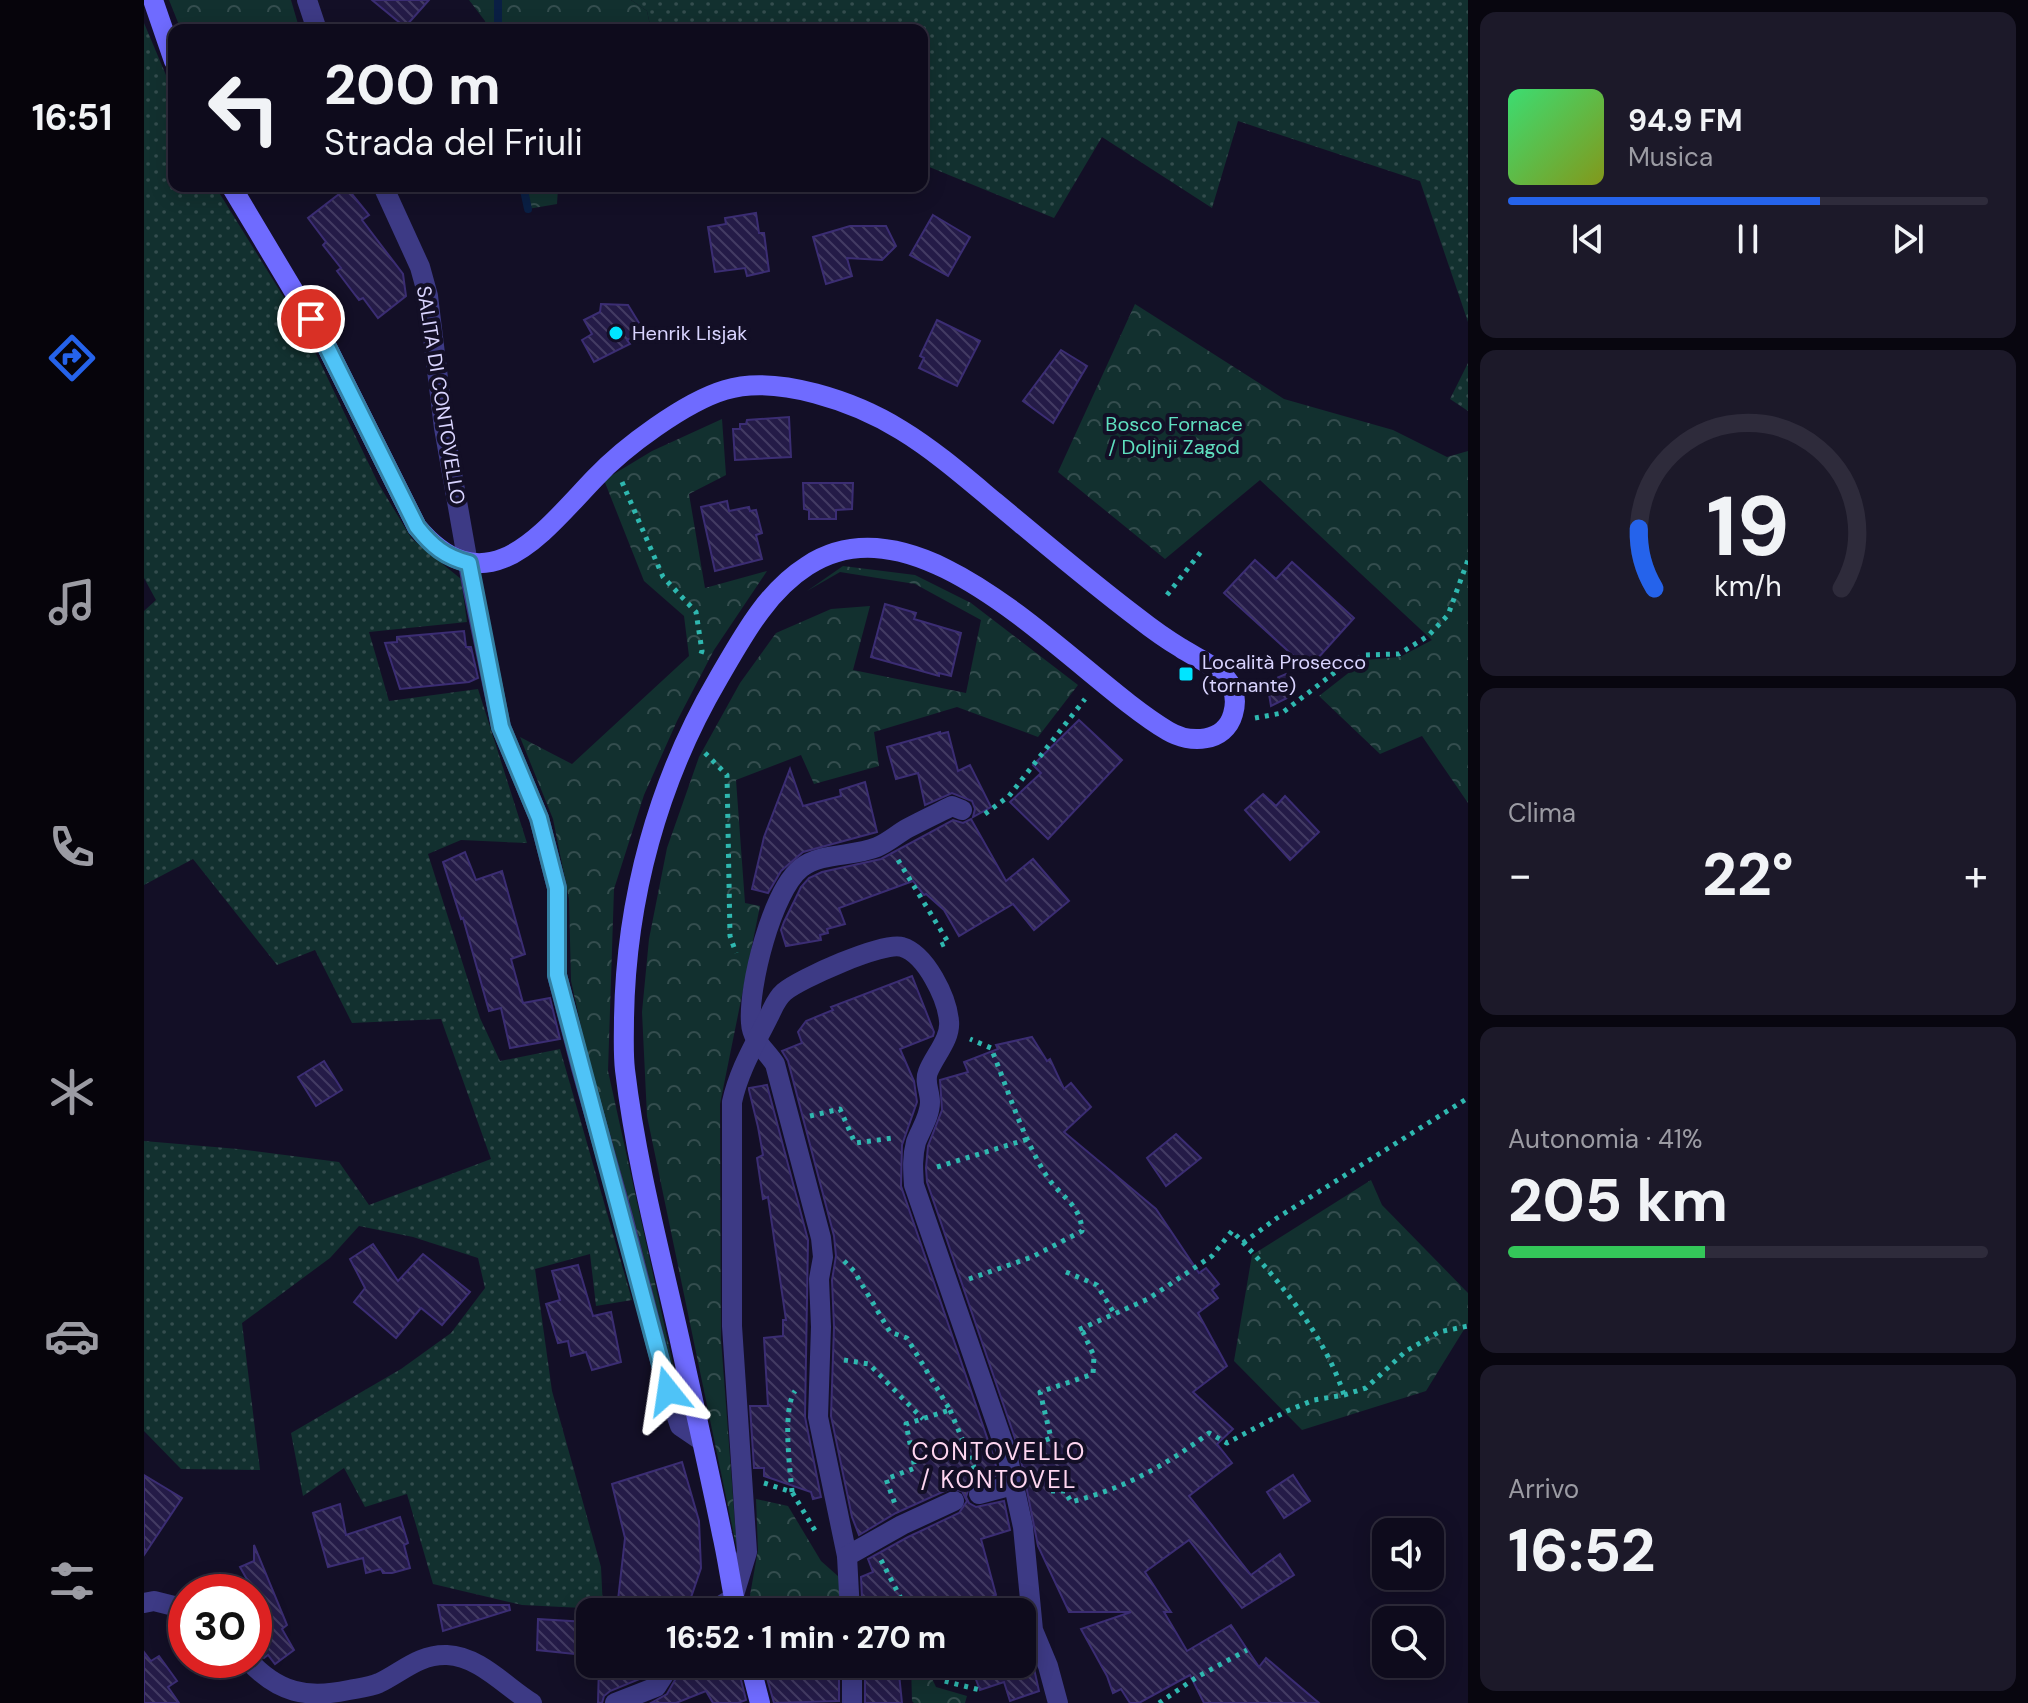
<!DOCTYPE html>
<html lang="it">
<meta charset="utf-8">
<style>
:root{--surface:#0e0b1c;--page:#1c1929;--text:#f1f3f6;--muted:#9b9ba3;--line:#2e2b3b;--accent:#2563eb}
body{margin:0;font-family:"DM Sans",sans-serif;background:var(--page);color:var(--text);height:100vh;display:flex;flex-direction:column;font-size:30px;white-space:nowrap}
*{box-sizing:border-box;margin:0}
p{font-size:26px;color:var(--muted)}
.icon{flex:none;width:44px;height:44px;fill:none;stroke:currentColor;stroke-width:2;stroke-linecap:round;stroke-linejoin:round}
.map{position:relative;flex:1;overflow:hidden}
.details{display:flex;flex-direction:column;gap:12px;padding:12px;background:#08060f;width:560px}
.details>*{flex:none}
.hud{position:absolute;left:24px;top:24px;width:760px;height:168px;border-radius:16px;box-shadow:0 4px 20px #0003,0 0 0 2px var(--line);background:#0e0b1c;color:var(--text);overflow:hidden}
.tools{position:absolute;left:1228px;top:1518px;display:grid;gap:16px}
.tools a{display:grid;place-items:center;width:72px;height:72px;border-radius:16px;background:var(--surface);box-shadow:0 4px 20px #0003,0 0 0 2px var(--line);font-size:40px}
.speed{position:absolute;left:24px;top:1574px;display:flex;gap:16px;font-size:40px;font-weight:700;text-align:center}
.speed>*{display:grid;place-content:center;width:104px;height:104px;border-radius:50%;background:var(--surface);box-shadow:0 4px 20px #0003,0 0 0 2px var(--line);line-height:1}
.speed .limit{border:12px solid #d22;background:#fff;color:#111}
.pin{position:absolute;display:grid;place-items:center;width:68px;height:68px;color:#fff;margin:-34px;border:4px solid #fff;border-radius:50%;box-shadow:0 2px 8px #0007}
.me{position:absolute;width:88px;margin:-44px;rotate:345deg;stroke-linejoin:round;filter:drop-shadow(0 0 6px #0008)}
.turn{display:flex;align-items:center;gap:28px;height:168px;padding:0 24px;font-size:36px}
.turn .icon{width:104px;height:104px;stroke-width:2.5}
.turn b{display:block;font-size:56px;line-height:68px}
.big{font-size:60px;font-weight:800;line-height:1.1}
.details .card{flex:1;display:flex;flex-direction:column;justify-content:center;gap:12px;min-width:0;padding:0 28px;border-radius:16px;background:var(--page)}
.details .dial{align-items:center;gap:0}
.dial svg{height:208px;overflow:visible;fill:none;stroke:var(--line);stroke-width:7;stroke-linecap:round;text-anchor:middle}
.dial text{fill:var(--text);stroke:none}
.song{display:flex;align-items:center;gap:24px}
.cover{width:96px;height:96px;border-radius:12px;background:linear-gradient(135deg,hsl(140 70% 55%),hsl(70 70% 35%))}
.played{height:8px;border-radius:4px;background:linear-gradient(90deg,var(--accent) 65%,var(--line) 65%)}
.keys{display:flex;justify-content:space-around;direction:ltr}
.heat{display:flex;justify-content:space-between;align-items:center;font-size:44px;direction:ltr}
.charge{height:12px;border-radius:6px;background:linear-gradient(90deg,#34c759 41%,var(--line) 0)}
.trip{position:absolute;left:432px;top:1598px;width:460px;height:80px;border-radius:16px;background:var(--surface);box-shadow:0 4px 20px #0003,0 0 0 2px var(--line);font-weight:800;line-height:80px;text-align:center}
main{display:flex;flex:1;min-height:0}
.tabs{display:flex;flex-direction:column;width:144px;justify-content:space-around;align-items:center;background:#06040b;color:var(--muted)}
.tabs .icon{width:56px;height:56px}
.tabs .on{color:var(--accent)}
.tabs b{font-size:36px;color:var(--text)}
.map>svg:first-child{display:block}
</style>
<main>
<nav class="tabs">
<b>16:51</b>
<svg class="icon on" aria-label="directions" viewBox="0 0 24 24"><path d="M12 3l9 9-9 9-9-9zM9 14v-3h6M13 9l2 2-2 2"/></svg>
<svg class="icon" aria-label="music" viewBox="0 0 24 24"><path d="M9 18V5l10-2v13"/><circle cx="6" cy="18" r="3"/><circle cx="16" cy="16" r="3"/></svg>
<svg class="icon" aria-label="phone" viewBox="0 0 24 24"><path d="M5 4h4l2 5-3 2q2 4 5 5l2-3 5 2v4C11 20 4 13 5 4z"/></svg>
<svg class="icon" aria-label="climate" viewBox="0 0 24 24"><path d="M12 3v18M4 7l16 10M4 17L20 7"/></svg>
<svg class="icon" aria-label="car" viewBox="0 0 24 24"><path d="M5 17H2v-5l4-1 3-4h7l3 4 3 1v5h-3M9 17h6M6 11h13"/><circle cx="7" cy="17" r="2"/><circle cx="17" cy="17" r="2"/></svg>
<svg class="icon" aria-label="filters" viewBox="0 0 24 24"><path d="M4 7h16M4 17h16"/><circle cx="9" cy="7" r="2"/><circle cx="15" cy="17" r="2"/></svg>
</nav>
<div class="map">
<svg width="1324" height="1703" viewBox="0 0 1324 1703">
<defs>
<pattern id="grass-dots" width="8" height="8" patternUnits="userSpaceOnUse" patternTransform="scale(2)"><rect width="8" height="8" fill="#12302f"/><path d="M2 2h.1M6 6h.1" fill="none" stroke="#344d4e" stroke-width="1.8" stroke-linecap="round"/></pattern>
<pattern id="forest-crowns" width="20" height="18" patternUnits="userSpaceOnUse" patternTransform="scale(2)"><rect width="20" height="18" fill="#12302f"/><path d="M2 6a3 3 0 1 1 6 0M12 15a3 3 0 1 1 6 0" fill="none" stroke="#344d4e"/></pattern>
<pattern id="building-back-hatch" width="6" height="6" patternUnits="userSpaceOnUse" patternTransform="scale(2)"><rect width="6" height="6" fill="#241b47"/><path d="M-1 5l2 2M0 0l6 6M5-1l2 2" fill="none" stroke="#433b63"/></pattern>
</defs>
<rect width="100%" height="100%" fill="#130f26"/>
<g fill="url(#grass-dots)">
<path d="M487 0H1324V322L1276 181 1094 121 1068 208 958 137 910 218 778 164V30H507L503 11Z"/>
<path d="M0 23 30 94V186H71L162 333 234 483 268 539 317 579 323 622 225 632 245 701 334 689 383 843 317 840 284 854 336 1018 356 1061 416 1049 488 1300 452 1306 446 1254 391 1269 408 1391 457 1567 459 1609 378 1605 289 1584 263 1494 221 1507 200 1468 159 1496 147 1433 257 1369 307 1333 341 1288 334 1258 269 1237 215 1226 186 1258 98 1323 116 1470 37 1469 0 1431V1141L94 1149 195 1162 225 1205 347 1159 297 1019 208 1023 171 950 133 965 49 859 0 885V611L12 600 0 578Z"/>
<path d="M1324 363V411L1306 399Z"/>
</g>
<g fill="url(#forest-crowns)">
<path d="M25 0H147L154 24 140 30H37Z"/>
<path d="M325 0H487L503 11 507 30H343L341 21Z"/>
<path d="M378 186H495L479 190 414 188 413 204 384 209Z"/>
<path d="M991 304 1140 399 1249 430 1303 457 1324 451V803L1278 736 1236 754 1175 696 1221 660 1256 657 1288 640 1116 480 1021 559 914 472Z"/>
<path d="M578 419 582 475 545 494 561 588 623 571 570 650 533 721 500 795 470 889 464 1071 538 1405 441 1044 427 981 425 899 409 819 376 737 428 764 545 656 540 616 500 581 460 480 508 451Z"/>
<path d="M699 566 771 575 827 603 934 685 894 737 813 707 730 732 735 766 670 784 657 755 592 780 601 903 616 906 576 1104 577 1339 593 1550 503 1116 498 1012 505 939 523 848 555 757 596 683 632 633 687 609 726 606 709 670 822 693 837 620 771 584 696 572 663 591Z"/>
<path d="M1227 1180 1238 1205 1324 1293V1323L1282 1391 1158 1430 1090 1361 1108 1255Z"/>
<path d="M612 1499 644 1506 677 1561 695 1577V1610L609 1612 606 1595 614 1550Z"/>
<path d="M767 1664H781L792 1687 823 1696 821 1703H770L768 1701Z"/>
</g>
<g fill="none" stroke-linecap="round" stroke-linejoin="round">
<g stroke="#0a1f44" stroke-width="8">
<path d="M354 30V0"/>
<path d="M379 186 384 209"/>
</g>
</g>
<g fill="url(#building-back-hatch)" stroke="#3b2d73" stroke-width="2">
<path d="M228 0H285L261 27Z"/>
<path d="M203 188 225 215 218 220 259 274 262 296 234 318 219 298 215 300 193 271 197 268 179 245 182 242 164 218Z"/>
<path d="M612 213 615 233H620L625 271 603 276 601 268 571 272 564 227 582 224 581 218Z"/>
<path d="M789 215 826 237 804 276 766 255Z"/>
<path d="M706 226H742L752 246 738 260 703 258 708 276 682 284 669 237Z"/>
<path d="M457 304 484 305 500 331 483 340 486 344 450 362 438 340 448 334 440 320 456 312Z"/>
<path d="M793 320 836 341 813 386 775 368 780 358 776 356Z"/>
<path d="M917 350 943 366 909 423 879 401Z"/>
<path d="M645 417 647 457 591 460 589 429H596V424H602L603 420Z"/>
<path d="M659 483H709L708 509 692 510V519H665V510L660 509Z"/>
<path d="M583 501 585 511 605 507 606 511 612 510 618 533 612 535 618 559 571 571 557 507Z"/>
<path d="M1111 560 1132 579 1148 562 1210 618 1164 669 1080 593Z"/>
<path d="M741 604 772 613 770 619 817 633 807 676 795 673V676L727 657Z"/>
<path d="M320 631 322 647H327L334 678 325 682 256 689 241 643 253 642V637Z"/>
<path d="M1142 674 1151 694 1127 706 1123 682Z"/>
<path d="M935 720 978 760 904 839 866 802 897 773 889 765Z"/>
<path d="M796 732V734L804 732 814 771 826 765 847 807 829 817 831 809 828 801 808 793 781 805 774 773 752 779 743 747Z"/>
<path d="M646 769 659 806 697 796 696 790 721 782 733 832 659 852 637 871 624 893 608 889 620 837Z"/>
<path d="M1119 794 1132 806 1141 796 1175 832 1146 860 1101 810Z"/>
<path d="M827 819 862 881 889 859 925 901 890 930 869 904 815 936 800 910 782 894 780 895 769 881 695 908 701 924 683 929 684 933 676 935 677 940 642 946 637 930 640 922 657 887 665 878 678 872 737 859 809 820 819 823Z"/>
<path d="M321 852 332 880 358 871 381 954 367 959 379 1003 406 998 416 1039 366 1048 357 1008 345 1011 319 918 317 919 299 862Z"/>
<path d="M768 976 790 1032 789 1036 756 1049 770 1081 773 1102 758 1145 757 1186 850 1458 854 1475 826 1484 822 1497 825 1503 832 1507 860 1501 866 1530 837 1539 852 1595 847 1597 852 1612H724L718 1598 717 1577 729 1572 724 1559 764 1537 815 1513 823 1501 818 1491 805 1489 752 1513 715 1535 708 1517 687 1416 690 1327 688 1280 692 1256 690 1236 644 1061 638 1051 658 1043 654 1032 662 1021 689 1010 687 1007Z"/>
<path d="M888 1037 903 1061 906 1059 920 1089 927 1083 947 1107 920 1132 1012 1209 1055 1273 1062 1268 1075 1284 1068 1290 1074 1298 1054 1313 1083 1366 1049 1392 1089 1429 1073 1444 1088 1463 1045 1496 1107 1575 1136 1554 1150 1575 1098 1608 1045 1540 1001 1572 1027 1612H1020L1043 1651 1087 1625 1115 1667 1122 1658 1175 1703H1060L1046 1675 995 1703H986L977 1689 969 1693 963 1676 937 1629 987 1612H925L894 1546 875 1450 783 1182 782 1168 784 1146 798 1110 796 1080 824 1072 820 1062 854 1049 852 1045Z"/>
<path d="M180 1061 198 1090 172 1106 154 1077Z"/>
<path d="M623 1085 664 1240 661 1417 677 1497 669 1499 667 1492 620 1476V1468H610L606 1406H624L620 1338 639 1336V1320H642L624 1197 619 1199 613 1158 619 1155 614 1127 605 1090V1088Z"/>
<path d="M1032 1134 1057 1158 1022 1186 1003 1158Z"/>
<path d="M229 1244 254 1281 279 1254 326 1292 298 1325 277 1308 252 1338 210 1302 221 1288 206 1259Z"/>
<path d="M434 1265 449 1316 467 1312 477 1362 448 1370 442 1352 427 1356 424 1341 414 1343 402 1304 416 1300 408 1271Z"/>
<path d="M538 1462 555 1521 557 1568 542 1612H526L507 1604 474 1600 481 1538 468 1484Z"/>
<path d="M0 1475 38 1498 0 1555Z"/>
<path d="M1149 1475 1166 1501 1140 1518 1123 1492Z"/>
<path d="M196 1504 202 1535 256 1517 264 1543 260 1545 266 1568 248 1573H239L237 1569 222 1573 219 1558 184 1567 169 1513Z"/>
<path d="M110 1545 143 1625 138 1629 150 1650 131 1664 124 1655 120 1658 110 1649V1592L96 1567 110 1561Z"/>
<path d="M294 1605H365L366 1610 299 1631Z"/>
<path d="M394 1619 442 1622 440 1655 393 1650Z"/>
<path d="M0 1652 7 1661 15 1656 33 1681 24 1687 35 1703H0Z"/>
<path d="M455 1664H511L503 1676 466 1691 460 1696 458 1703H454Z"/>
<path d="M540 1664H593L602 1700 594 1703H569L562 1691 532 1703H507L523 1694Z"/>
<path d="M619 1664H695V1701L630 1703Z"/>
<path d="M721 1664H754L758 1703H721Z"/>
<path d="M826 1664H889L895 1691 866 1701 860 1682 836 1690Z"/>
</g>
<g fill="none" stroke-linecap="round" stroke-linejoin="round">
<g stroke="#2fb8b0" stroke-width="5" stroke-dasharray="4 6" stroke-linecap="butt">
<path d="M478 482 519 577 552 612 558 651 556 657"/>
<path d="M1023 595 1060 548"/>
<path d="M1111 718 1138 713 1190 673 1220 655 1255 654 1284 636 1304 615 1324 560"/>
<path d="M561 753 583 775 586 936 592 953"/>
<path d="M841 814 865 796 941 699"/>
<path d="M754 860 804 942 795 946"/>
<path d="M666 1116 696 1109 711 1143 749 1138"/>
<path d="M793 1167 884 1139"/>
<path d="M1099 1243 1133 1218 1324 1098"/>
<path d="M700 1261 710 1271 746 1332 763 1338 806 1410 762 1424 771 1468 742 1479 751 1504"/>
<path d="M922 1272 953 1285 970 1313"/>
<path d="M825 1279 888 1257 938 1231C937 1204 915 1196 902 1175 878 1136 864 1090 847 1048L826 1039"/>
<path d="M700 1360 725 1364 779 1419"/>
<path d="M806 1410 832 1472"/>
<path d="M883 1447 907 1438 896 1392 949 1374 950 1356 939 1332 934 1330 1004 1299 1068 1256 1088 1231C1132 1276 1181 1335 1200 1395"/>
<path d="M620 1483 648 1492 673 1534"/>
<path d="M907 1491H921L927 1502C981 1488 1021 1466 1065 1433L1083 1443 1143 1411 1170 1400 1200 1395 1222 1388 1262 1351 1295 1332 1324 1326"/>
<path d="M648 1492C646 1469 638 1409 651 1391"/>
<path d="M737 1560 764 1612"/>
<path d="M791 1664 800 1681 836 1690"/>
<path d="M1015 1703 1053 1677 1103 1650"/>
</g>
<g stroke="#3d3a85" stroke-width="20">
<path d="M163 0 173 30"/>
<path d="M239 186 276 267 284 296 300 428 328 586 357 727 395 818 413 888V975L437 1068 479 1217 524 1391 536 1426 558 1441"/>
<path d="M835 1494 869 1485"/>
<path d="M703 1556 674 1417 677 1327 675 1279 679 1257 677 1238 631 1064C622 1050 608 1041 607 1023 604 987 628 891 657 868 678 852 709 857 733 847 745 842 753 834 764 828 779 820 794 813 808 806L818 810"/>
<path d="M0 1603 10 1601 42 1609"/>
<path d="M567 1612 589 1598 603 1552 588 1326V1102C595 1070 610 1046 624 1018 629 1009 631 1000 640 992 655 979 740 941 758 947 782 954 803 998 805 1021 807 1039 790 1056 784 1072 780 1082 786 1091 786 1102 786 1116 777 1129 772 1142 768 1157 769 1170 770 1185L863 1454 879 1527 889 1630 904 1666 914 1703"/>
<path d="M706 1612 703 1556 758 1525 810 1501"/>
<path d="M104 1660C134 1693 163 1699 205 1690 215 1688 226 1687 235 1683 258 1672 275 1654 303 1655 335 1656 362 1687 388 1703"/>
<path d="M471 1703 512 1687 527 1664"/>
<path d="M708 1703V1664"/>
</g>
<g stroke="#6f6bff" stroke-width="20">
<path d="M9 0 30 61"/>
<path d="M87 186 182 345 273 527C343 610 399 532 451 478 480 447 541 402 581 390 633 374 712 402 757 430 790 450 821 477 851 502 898 541 945 581 994 618 1008 629 1022 639 1037 648 1062 664 1100 676 1089 714 1081 743 1046 744 1024 731 932 677 780 489 663 566 622 592 598 638 574 679 514 781 482 899 480 1018 480 1035 479 1053 481 1070 492 1162 516 1252 536 1341 550 1406 565 1470 578 1534 584 1560 587 1586 593 1612"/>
<path d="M606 1664 616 1703"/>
</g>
</g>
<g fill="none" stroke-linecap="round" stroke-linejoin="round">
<defs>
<path id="route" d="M167 319 182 345 273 527C288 546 301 557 325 563L357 727 395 818 413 888V975L524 1391"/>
</defs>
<use href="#route" stroke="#337fa1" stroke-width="20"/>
<use href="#route" stroke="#4fc3f7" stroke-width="14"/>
</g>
<g fill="#00e5ff" stroke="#130f26" stroke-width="3">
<circle cx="472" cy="333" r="8"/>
<rect x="1034" y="666" width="16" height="16" rx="4"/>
</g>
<g text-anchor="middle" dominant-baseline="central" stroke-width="8" stroke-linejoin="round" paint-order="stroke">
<g font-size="20" fill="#d9d4ff" stroke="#130f26" text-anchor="start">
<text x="488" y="333">Henrik Lisjak</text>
<text x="1058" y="662">Località Prosecco<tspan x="1058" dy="23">(tornante)</tspan></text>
</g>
<g font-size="20" fill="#d9d4ff" stroke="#130f26">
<text transform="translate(297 395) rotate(81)">SALITA DI CONTOVELLO</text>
</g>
<g font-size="20" fill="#5fe0c0" stroke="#130f26">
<text x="1030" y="424">Bosco Fornace<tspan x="1030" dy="23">/ Doljnji Zagod</tspan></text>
</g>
<g font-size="24" letter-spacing="2" fill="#ffd6f0" stroke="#130f26">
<text x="855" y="1451">CONTOVELLO<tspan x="855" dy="28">/ KONTOVEL</tspan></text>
</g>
</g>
</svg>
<div class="tools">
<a><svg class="icon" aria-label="sound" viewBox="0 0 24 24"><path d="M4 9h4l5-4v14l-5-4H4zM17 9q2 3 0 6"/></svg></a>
<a><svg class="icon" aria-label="search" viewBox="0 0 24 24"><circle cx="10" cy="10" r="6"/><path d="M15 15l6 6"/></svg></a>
</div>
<div class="speed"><div class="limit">30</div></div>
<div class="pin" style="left:167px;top:319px;background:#d93025"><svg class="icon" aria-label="arrive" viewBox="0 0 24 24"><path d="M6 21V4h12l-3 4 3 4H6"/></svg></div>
<svg class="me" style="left:524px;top:1391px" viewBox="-20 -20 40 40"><path d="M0-17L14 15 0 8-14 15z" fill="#4fc3f7" stroke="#fff" stroke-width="4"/></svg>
<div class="trip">16:52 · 1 min · 270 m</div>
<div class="hud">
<div class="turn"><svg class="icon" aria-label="left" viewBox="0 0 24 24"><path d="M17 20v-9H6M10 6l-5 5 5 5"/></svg><div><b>200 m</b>Strada del Friuli</div></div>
</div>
</div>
<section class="details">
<div class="card">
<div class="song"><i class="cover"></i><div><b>94.9 FM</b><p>Musica</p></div></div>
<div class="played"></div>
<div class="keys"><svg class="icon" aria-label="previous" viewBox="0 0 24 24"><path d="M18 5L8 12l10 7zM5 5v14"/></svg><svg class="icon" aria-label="pause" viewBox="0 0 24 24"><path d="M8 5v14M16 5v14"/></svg><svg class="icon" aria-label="next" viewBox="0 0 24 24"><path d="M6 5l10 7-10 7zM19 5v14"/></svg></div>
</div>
<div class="card dial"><svg viewBox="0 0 100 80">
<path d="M14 69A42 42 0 1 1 86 69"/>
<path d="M14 69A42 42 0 0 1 8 46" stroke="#2563eb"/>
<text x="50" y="56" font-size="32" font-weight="700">19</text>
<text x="50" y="72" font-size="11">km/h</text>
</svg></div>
<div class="card"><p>Clima</p>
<div class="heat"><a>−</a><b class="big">22°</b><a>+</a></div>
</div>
<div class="card"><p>Autonomia · 41%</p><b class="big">205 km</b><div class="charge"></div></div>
<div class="card"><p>Arrivo</p><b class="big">16:52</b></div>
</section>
</main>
